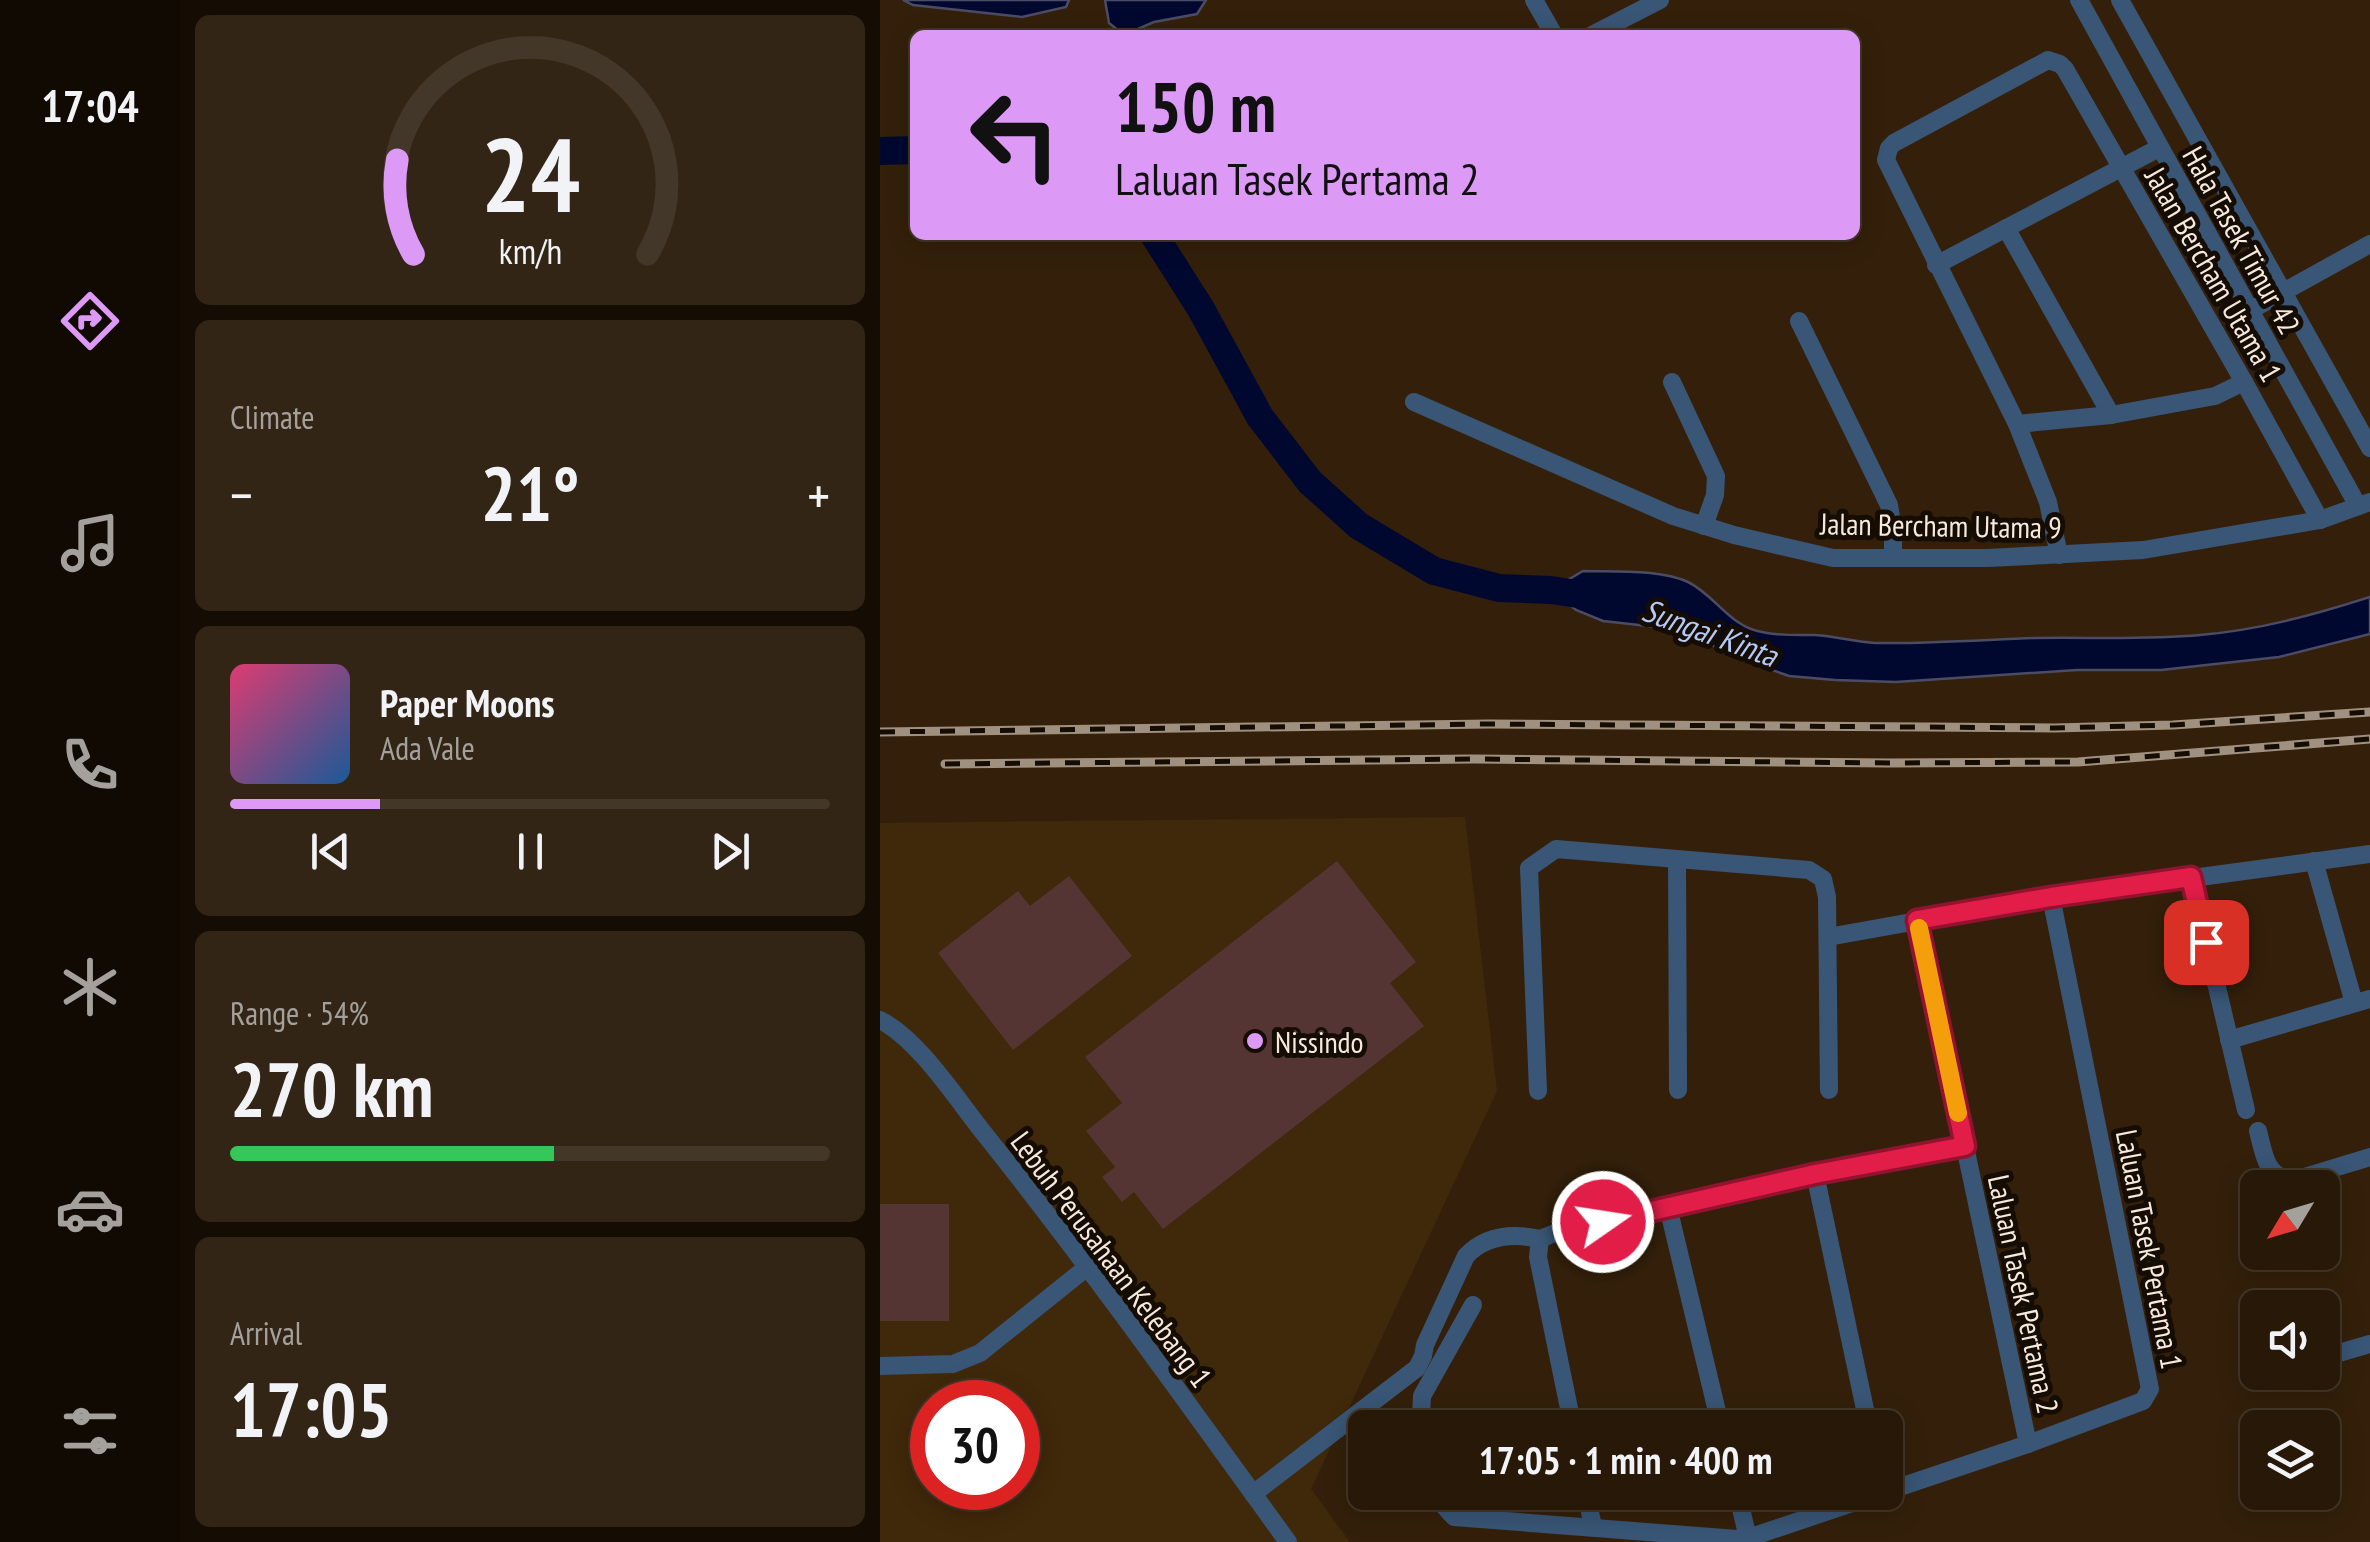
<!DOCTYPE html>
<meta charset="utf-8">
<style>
:root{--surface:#271808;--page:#332516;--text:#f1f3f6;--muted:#a4a09c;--line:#433729;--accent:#dc99f5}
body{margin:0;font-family:"PT Sans Narrow",sans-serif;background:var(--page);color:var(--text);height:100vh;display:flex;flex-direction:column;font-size:38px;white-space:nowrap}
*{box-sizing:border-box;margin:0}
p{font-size:32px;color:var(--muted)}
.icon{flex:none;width:55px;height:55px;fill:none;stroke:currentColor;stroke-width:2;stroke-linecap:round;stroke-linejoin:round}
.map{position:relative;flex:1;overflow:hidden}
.sheet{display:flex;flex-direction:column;gap:15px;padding:15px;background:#150d04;width:700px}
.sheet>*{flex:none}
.top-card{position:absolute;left:30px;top:30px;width:950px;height:210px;border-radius:15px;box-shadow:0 5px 25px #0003,0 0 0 2px var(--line);background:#dc99f5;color:#111;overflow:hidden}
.needle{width:65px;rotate:232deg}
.tools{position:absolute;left:1360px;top:1170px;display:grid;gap:20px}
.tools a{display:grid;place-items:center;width:100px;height:100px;border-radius:15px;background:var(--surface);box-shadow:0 5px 25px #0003,0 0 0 2px var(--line);font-size:50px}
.speed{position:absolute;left:30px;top:1380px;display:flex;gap:20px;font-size:50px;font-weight:700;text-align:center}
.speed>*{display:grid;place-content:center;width:130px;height:130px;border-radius:50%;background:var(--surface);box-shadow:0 5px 25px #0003,0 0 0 2px var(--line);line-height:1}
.speed .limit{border:15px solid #d22;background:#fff;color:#111}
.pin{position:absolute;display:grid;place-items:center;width:85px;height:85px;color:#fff;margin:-42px;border-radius:20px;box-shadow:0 5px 15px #0006}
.me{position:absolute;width:110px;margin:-55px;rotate:77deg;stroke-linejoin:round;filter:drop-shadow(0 0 8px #0008)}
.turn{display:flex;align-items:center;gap:35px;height:210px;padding:0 40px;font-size:45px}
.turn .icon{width:130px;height:130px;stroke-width:2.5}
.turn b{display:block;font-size:70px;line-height:85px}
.big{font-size:75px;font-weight:600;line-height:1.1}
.sheet .tile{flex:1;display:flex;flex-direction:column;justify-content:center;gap:15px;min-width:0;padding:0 35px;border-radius:15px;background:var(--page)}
.sheet .dial{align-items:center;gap:0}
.dial svg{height:260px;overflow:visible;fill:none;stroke:var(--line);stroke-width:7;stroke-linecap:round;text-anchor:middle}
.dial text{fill:var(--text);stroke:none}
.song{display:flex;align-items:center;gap:30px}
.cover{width:120px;height:120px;border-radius:15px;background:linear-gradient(135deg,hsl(340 70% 55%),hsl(210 70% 35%))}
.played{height:10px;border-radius:5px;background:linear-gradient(90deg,var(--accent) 25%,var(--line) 25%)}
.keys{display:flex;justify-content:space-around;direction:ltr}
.heat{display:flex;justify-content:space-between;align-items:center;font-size:55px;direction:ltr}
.charge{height:15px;border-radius:8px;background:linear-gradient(90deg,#34c759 54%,var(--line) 0)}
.trip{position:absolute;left:468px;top:1410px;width:555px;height:100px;border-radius:15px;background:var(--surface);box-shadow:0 5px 25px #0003,0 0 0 2px var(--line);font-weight:600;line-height:100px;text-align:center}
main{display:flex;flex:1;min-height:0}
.tab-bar{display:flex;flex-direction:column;width:180px;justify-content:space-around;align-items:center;background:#100a03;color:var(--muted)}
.tab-bar .icon{width:70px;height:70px}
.tab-bar .on{color:var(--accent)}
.tab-bar b{font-size:45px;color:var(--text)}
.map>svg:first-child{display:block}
</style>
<main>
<nav class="tab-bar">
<b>17:04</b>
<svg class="icon on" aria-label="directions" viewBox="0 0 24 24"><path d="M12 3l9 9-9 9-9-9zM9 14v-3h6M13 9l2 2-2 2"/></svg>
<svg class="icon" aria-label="music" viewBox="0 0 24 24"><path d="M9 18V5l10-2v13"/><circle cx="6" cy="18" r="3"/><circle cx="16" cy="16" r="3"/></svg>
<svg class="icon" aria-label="phone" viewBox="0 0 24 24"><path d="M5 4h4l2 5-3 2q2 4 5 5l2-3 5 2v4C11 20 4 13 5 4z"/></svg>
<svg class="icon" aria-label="climate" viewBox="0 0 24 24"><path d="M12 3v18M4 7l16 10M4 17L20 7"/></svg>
<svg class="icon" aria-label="car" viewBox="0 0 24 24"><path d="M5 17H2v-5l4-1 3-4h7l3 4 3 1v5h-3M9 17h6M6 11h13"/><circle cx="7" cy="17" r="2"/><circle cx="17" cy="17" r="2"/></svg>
<svg class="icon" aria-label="filters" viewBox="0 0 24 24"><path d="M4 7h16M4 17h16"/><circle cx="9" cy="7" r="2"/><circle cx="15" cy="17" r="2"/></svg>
</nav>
<section class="sheet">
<div class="tile dial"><svg viewBox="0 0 100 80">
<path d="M14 69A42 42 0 1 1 86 69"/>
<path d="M14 69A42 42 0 0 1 9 40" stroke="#dc99f5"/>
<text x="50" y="56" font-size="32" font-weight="700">24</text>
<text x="50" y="72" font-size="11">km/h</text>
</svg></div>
<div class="tile"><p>Climate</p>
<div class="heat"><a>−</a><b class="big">21°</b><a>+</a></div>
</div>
<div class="tile">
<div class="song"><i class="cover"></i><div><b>Paper Moons</b><p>Ada Vale</p></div></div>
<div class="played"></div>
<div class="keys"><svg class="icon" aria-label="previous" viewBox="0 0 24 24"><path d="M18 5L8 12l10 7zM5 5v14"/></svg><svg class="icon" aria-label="pause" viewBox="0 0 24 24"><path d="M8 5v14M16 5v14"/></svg><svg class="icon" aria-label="next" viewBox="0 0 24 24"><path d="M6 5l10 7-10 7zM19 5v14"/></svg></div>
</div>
<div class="tile"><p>Range · 54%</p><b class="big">270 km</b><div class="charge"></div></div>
<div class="tile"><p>Arrival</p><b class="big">17:05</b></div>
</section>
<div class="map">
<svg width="1490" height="1542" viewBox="0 0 1490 1542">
<rect width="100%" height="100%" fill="#34200a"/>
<path fill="#40280a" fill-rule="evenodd" d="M585 817 617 1091 431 1489 470 1542H0V823ZM52 1402H138V1488H52Z"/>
<g fill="#010830" stroke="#4b4c64" stroke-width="2.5">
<path d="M23 0H189L186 7 142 17 33 5Z"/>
<path d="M225 0H326L317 14 274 22 244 35 229 23Z"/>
<path d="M703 571C733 572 780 569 808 582 835 595 850 627 882 632 900 636 917 635 935 635 955 636 975 642 995 643 1048 644 1101 640 1154 638 1209 637 1265 640 1320 635 1379 630 1434 615 1490 597V634L1399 657 1281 670H1197L1016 682 955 680 909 676 870 662 811 636 768 626 723 621 696 610 671 590Z"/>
</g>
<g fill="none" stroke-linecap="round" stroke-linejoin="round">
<g stroke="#010830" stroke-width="28">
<path d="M0 151 35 150"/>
<path d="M274 235 321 309 380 417 430 482 479 526 554 571 619 588 671 590 704 595"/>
</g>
</g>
<g fill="#553533">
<path d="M457 861 536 962 510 983 544 1026 283 1229 254 1192 242 1202 222 1177 235 1167 206 1131 242 1103 205 1057Z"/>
<path d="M189 876 252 956 133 1050 58 953 138 891 150 906Z"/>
<rect x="0" y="1204" width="69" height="117"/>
</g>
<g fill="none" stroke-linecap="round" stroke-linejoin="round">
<g stroke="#395676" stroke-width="18">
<path d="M654 0 674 35"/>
<path d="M1199 0 1478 506"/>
<path d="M1240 0 1490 448"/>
<path d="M712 35 780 0"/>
<path d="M1126 228 1231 415"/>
<path d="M1056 265 1279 148"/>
<path d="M1369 311 1490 244"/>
<path d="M919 321 1009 505 1013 529V558"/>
<path d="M792 382 836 476 835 495 824 526"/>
<path d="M534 402 793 516 854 535 953 558H1108L1263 550 1440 520 1490 502"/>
<path d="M1137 424 1231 415 1335 396 1364 382"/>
<path d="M1179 555 1168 502 1137 424 1006 160 1009 148 1014 143 1168 60 1180 64 1185 69 1364 382 1440 520"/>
<path d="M797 859 798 1090"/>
<path d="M1434 861 1474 1003"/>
<path d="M1311 877 1366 1110"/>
<path d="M1037 920 1148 1444"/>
<path d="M948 937 1171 897 1490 854"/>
<path d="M0 1020C38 1039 76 1098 103 1132 209 1265 308 1404 408 1542"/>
<path d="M1349 1040 1490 999"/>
<path d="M658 1091 649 868 676 849 929 870 943 879 947 897 949 1090"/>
<path d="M1378 1131C1384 1154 1385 1175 1411 1181L1490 1157"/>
<path d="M935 1174 989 1428"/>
<path d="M788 1207 841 1428"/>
<path d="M1445 1357 1490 1344"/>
<path d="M0 1366 73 1364 100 1353 206 1268"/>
<path d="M544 1428 541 1417 542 1396 593 1305"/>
<path d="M693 1428 658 1257 660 1239 675 1233 935 1174 1085 1146"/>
<path d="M560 1492 563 1505 574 1517 857 1539 868 1538 1005 1492"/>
<path d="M706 1492 713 1527"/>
<path d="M857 1492 868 1538"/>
<path d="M1005 1492 1148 1444 1263 1401 1270 1389 1171 897"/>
<path d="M373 1494 537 1368 543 1356 545 1345 586 1256C606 1235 633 1233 660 1239"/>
</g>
<defs>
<g id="rail">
<path d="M0 732 609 724 1174 728 1293 725 1490 712"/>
<path d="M65 764 594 759 1009 763 1198 762 1490 739"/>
</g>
</defs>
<use href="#rail" stroke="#a0907f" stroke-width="9"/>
<use href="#rail" stroke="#150c04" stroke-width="5" stroke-dasharray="15" stroke-linecap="butt"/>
</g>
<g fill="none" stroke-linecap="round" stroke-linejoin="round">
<defs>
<path id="route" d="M723 1222 935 1174 1085 1146 1037 920 1171 897 1311 877 1326 942"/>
</defs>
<use href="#route" stroke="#92132f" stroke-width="25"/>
<use href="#route" stroke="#e11d48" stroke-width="18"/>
<path stroke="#f59e0b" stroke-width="18" d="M1039 928 1078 1113"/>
</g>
<circle fill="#dc99f5" stroke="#150c04" stroke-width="4" cx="375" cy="1041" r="10"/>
<g text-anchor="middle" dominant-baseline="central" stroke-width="10" stroke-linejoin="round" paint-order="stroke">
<g font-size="30" fill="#f7eadd" stroke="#150c04">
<text transform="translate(1362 240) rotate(61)">Hala Tasek Timur 42</text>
<text transform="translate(1334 274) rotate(60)">Jalan Bercham Utama 1</text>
<text transform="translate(1061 525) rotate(1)">Jalan Bercham Utama 9</text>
<text transform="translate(1270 1249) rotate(79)">Laluan Tasek Pertama 1</text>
<text transform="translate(232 1259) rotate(53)">Lebuh Perusahaan Kelebang 1</text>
<text transform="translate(1144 1294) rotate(78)">Laluan Tasek Pertama 2</text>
</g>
<g font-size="30" fill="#f7eadd" stroke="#150c04" text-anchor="start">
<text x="395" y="1041">Nissindo</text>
</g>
<g font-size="32" font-style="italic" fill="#b4c9f6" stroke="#150c04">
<text transform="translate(830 632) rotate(20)">Sungai Kinta</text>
</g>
</g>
</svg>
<div class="tools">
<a><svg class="needle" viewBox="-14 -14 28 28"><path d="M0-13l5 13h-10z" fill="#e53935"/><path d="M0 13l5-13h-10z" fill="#a4a09c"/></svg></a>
<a><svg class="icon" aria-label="sound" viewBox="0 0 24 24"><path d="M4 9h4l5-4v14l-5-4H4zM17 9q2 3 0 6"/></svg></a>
<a><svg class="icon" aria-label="layers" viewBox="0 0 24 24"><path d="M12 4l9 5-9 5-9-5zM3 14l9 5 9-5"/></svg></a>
</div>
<div class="speed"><div class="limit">30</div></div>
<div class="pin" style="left:1326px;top:942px;background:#d93025"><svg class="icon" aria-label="arrive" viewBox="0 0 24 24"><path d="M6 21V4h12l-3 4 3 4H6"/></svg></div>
<svg class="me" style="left:723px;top:1222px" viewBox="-20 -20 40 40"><circle r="17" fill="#e11d48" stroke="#fff" stroke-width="3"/><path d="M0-11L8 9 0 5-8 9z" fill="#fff"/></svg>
<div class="trip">17:05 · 1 min · 400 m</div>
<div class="top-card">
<div class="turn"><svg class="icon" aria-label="left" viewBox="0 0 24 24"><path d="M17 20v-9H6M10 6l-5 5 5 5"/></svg><div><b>150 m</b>Laluan Tasek Pertama 2</div></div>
</div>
</div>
</main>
